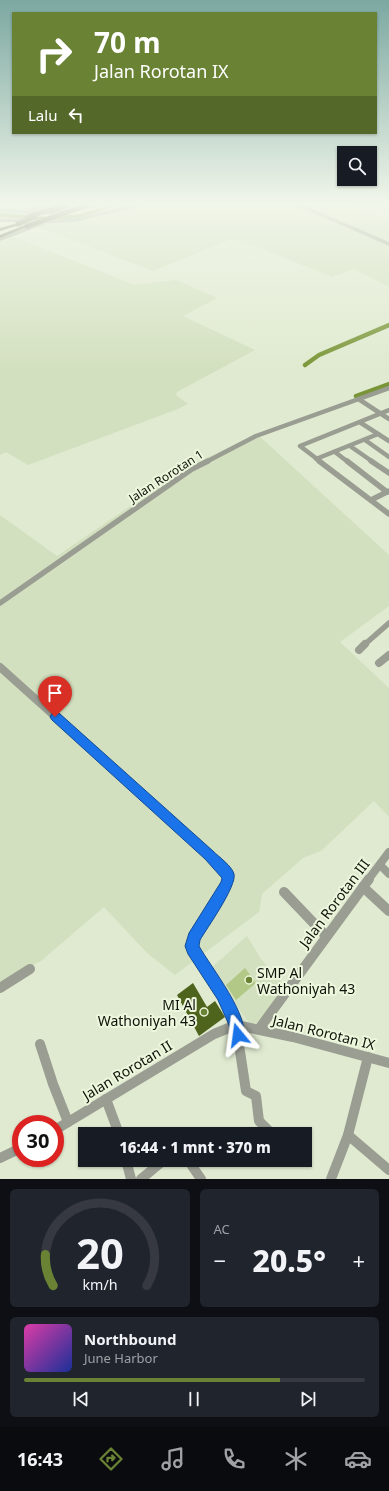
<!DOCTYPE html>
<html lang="id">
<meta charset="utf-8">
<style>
:root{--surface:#171b24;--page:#20242c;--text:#f1f3f6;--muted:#9ea1a6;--line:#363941;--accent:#698234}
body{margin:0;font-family:"Noto Sans",sans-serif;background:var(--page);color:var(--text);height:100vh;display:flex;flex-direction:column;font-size:15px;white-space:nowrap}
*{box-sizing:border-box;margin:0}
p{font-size:13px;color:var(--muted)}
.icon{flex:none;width:22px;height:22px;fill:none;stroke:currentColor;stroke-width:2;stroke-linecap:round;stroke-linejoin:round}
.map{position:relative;height:1179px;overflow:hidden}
.side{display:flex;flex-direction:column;gap:10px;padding:10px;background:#0d0f14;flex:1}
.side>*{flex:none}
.hud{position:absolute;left:12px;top:12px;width:365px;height:122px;border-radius:0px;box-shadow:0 1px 3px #0004;background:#698234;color:#fff;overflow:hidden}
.controls{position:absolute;left:337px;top:146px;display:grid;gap:8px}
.controls a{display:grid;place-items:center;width:40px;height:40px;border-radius:0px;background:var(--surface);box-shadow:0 1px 3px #0004;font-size:20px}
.speed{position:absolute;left:12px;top:1115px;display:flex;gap:8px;font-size:20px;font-weight:700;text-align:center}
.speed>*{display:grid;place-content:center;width:52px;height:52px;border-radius:50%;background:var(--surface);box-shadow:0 1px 3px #0004;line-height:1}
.speed .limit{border:6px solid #d22;background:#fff;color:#111}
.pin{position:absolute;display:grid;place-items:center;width:34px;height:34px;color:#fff;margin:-41px -17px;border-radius:50% 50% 50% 0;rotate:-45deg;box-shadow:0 0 4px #0007}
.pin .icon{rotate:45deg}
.me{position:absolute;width:44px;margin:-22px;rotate:344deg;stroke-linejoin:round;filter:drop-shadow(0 0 3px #0008)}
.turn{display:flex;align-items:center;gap:14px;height:84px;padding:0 16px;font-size:18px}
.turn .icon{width:52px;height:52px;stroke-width:2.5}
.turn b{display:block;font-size:28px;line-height:34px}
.then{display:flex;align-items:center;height:38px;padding:0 16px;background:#0003;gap:8px;font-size:15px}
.big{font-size:30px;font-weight:800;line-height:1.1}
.side .widget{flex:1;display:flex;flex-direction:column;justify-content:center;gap:6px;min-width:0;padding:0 14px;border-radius:6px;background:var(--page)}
.side .dial{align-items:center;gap:0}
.dial svg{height:104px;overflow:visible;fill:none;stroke:var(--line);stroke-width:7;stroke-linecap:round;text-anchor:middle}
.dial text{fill:var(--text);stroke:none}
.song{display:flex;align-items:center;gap:12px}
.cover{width:48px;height:48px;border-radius:6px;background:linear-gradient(135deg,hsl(320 70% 55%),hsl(230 70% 35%))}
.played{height:4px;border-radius:2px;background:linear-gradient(90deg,var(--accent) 75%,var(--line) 75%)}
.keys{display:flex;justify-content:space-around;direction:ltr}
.heat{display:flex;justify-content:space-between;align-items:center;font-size:22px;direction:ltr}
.side .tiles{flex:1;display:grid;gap:10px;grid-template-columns:1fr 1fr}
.widget:last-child{grid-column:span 2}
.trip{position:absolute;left:78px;top:1127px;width:234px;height:40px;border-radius:0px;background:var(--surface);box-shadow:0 1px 3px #0004;font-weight:800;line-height:40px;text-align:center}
.dock{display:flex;height:64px;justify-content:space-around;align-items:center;background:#090b0e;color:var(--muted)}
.dock .icon{width:28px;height:28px}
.dock .current{color:var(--accent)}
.dock b{font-size:18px;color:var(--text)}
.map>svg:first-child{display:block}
</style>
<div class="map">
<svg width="389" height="1179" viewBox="0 0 389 1179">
<rect width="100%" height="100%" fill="#e0ead0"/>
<g fill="#d3e0bf">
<path d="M130 205H350L384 219 389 217V287L354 269 332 277 260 248 232 239 153 271 35 226 49 221H66L111 212Z"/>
<path d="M9 235 134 285 176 280 217 298 183 316 255 350 177 392 176 395 188 404 178 409 28 465 6 452 0 455V238Z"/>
<path d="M257 434 389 555V606L340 642 389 688V817L374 801 321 851 303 858 262 894 259 912 175 975 147 953 104 907 41 961 0 982V515L57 556 167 481 206 458Z"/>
<path d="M247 936 261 959 290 991 252 1027 210 969Z"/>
</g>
<path fill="#b1c886" d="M245 968 256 983 236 1000 226 985Z"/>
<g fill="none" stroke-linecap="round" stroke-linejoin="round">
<g stroke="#799537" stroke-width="4.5">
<path d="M305 365 319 355 389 325"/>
<path d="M356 396 389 384"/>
</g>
<path fill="#799537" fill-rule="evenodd" d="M111 205H119L79 218 50 221 0 217V213L50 217 79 214Z"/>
</g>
<path fill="#4e631b" d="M193 983 207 1007 215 1001 225 1017 199 1036 177 995Z"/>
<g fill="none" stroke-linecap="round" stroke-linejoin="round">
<g stroke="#999d92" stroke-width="3.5">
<path d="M299 205 389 244"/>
<path d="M80 208 96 205"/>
<path d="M0 210 26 212 47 205"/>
<path d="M26 212 51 213 69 210"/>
<path d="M0 220 26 221"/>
<path d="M38 222 76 220 137 205"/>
<path d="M0 239 43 223"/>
</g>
<g stroke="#999d92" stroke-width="4.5">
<path d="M360 400 389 419"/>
<path d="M361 423 389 441"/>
<path d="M365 440 389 457"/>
<path d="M350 446 373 462"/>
<path d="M335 452 348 462"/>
<path d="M316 459 378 434"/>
<path d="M206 462 256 436 389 388"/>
<path d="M321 462 300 446 389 410"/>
</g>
<g stroke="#999d92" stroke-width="5.5">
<path d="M319 461 389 514"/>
<path d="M347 461 387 492"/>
<path d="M371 461 389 473"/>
<path d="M371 500 389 491"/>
<path d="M0 603 192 469 208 461"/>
<path d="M364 645 389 623"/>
</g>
<g stroke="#999d92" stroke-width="8">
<path d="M359 650 365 644"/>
<path d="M379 663 389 655"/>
<path d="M0 667 209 855 228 875 227 880"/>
<path d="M380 865 389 874"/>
<path d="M368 880 389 852"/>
</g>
<g stroke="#999d92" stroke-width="10">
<path d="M228 879 227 884 194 938 193 950 223 995 236 1025 246 1091 256 1096 259 1121 269 1131V1134"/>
<path d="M363 887 389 911"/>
<path d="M284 892 326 936"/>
<path d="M0 988 30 969"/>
<path d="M259 1029 369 879"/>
<path d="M40 1044 53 1084 68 1122"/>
<path d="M106 1099 119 1134"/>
<path d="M55 1130 214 1034 236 1025 293 1037 389 1063"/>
<path d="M348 1135 389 1170"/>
<path d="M0 1158 21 1148"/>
<path d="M126 1160 131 1179"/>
<path d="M188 1160 201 1179"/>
<path d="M141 1179 164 1160"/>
<path d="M331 1179 348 1135 368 1057"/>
</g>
<g fill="#444c37" fill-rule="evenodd">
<path d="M18 223H20V225L0 231V228Z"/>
<path d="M25 225 29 226 0 238V235Z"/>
</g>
<g stroke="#444c37" stroke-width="5">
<path d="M51 211 68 205"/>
<path d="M28 217 56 207"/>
<path d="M18 224 35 217"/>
<path d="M27 226 85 206"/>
</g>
</g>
<linearGradient id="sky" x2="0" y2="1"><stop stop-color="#7ba8a1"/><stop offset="0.55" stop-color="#f1f6ea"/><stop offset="1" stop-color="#f1f6ea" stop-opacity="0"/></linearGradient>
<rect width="389" height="370" fill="url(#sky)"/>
<path fill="#1a73e8" stroke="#114b97" d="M55 712 59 713 213 851C219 857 232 866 234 874 237 886 207 928 200 940L199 946C210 966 252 1018 243 1040L238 1042 233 1040 229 1025 218 1000 188 954 185 946 189 933 221 882 222 878 205 859 52 720 50 717 52 713Z"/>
<g fill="#698234" stroke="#edf7dd" stroke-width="1.5">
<circle cx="249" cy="980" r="4"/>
<circle cx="204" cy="1012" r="4"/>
</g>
<g text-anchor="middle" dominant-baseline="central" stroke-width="4" stroke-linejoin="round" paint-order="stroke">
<g font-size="12" fill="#0e1209" stroke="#edf7dd">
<text transform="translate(166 476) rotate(-33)">Jalan Rorotan 1</text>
</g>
<g font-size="14" fill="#0e1209" stroke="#edf7dd">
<text transform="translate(334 903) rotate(-53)">Jalan Rorotan III</text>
<text transform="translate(324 1032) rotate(14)">Jalan Rorotan IX</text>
<text transform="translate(127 1070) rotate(-31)">Jalan Rorotan II</text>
</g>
<g font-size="14" fill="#0e1209" stroke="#edf7dd" text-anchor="start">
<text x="257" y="972">SMP Al<tspan x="257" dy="16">Wathoniyah 43</tspan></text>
<text x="196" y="1004" text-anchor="end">MI Al<tspan x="196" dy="16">Wathoniyah 43</tspan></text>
</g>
</g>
</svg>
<div class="controls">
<a><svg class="icon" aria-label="search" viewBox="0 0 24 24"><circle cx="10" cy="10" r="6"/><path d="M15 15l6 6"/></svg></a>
</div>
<div class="speed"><div class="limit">30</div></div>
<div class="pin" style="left:55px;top:717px;background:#d93025"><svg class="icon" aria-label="arrive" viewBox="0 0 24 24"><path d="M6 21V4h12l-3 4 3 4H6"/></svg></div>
<svg class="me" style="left:238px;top:1035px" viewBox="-20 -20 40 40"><path d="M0-17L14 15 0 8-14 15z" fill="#1a73e8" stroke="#fff" stroke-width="4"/></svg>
<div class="trip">16:44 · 1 mnt · 370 m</div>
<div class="hud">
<div class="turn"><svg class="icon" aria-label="right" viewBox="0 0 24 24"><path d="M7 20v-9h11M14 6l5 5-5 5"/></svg><div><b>70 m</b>Jalan Rorotan IX</div></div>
<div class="then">Lalu<svg class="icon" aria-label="left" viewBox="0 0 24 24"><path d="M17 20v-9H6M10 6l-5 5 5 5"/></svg></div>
</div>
</div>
<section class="side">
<div class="tiles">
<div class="widget dial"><svg viewBox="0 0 100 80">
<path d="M14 69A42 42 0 1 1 86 69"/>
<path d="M14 69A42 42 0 0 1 8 45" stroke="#698234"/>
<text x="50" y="56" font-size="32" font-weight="700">20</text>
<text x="50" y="72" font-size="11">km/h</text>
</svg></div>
<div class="widget"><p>AC</p>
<div class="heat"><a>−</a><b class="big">20.5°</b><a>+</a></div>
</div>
<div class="widget">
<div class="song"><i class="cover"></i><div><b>Northbound</b><p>June Harbor</p></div></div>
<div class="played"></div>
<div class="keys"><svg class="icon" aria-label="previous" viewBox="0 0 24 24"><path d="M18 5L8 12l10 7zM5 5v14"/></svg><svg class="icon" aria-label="pause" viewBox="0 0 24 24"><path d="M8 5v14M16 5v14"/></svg><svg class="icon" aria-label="next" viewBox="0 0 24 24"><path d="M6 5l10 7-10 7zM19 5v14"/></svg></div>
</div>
</div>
</section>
<nav class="dock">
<b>16:43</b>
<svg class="icon current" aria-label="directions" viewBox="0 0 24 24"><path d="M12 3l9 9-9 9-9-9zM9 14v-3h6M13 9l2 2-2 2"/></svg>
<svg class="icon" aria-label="music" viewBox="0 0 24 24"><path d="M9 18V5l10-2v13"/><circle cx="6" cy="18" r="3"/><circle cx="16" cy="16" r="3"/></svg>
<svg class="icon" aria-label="phone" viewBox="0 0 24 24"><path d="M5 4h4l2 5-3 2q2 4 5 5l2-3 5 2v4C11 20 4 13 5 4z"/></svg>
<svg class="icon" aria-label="climate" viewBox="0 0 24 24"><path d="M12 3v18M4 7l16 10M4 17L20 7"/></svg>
<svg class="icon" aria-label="car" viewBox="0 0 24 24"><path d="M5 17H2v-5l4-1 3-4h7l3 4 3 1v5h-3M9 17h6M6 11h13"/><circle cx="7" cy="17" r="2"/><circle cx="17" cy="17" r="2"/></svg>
</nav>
